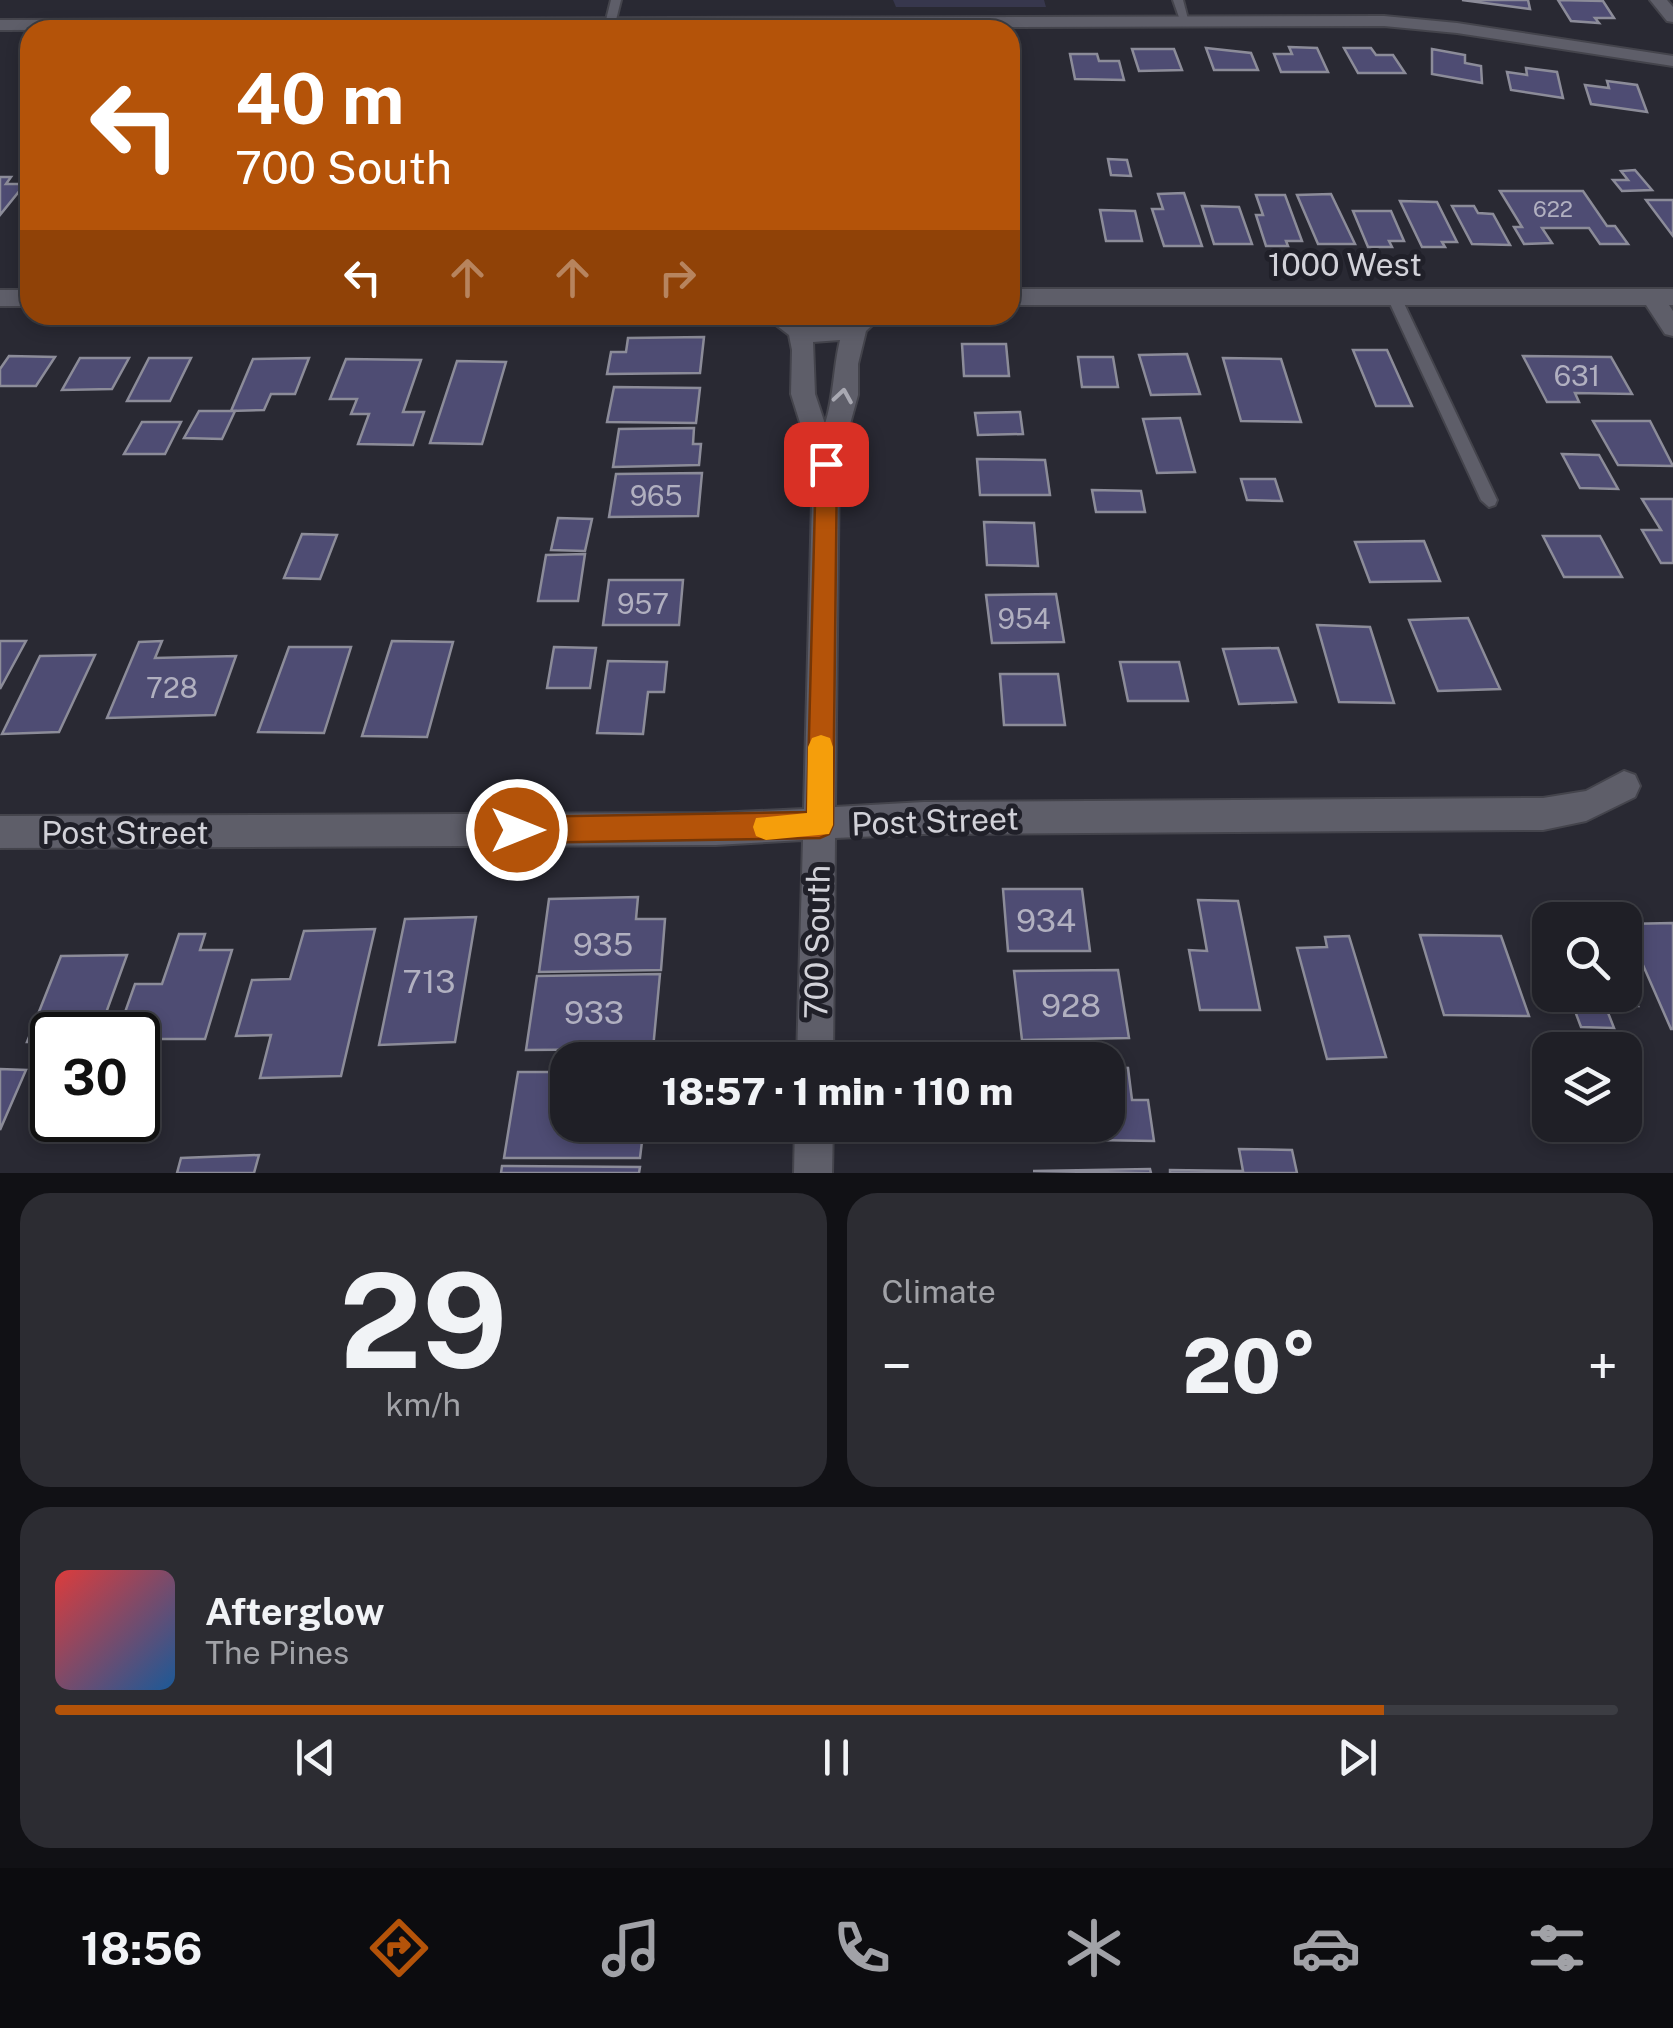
<!DOCTYPE html>
<meta charset="utf-8">
<style>
:root{--surface:#1f1f26;--page:#2c2c32;--text:#f1f3f6;--muted:#a1a2a7;--line:#3c3d43;--accent:#b45309}
body{margin:0;font-family:"Public Sans",sans-serif;background:var(--page);color:var(--text);height:100vh;display:flex;flex-direction:column;font-size:38px;white-space:nowrap}
*{box-sizing:border-box;margin:0}
p{font-size:32px;color:var(--muted)}
.icon{flex:none;width:55px;height:55px;fill:none;stroke:currentColor;stroke-width:2;stroke-linecap:round;stroke-linejoin:round}
.map{position:relative;height:1173px;overflow:hidden}
.drawer{display:flex;flex-direction:column;gap:20px;padding:20px;background:#111115;flex:1}
.drawer>*{flex:none}
.hud{position:absolute;left:20px;top:20px;width:1000px;height:305px;border-radius:30px;box-shadow:0 5px 15px #0003,0 0 0 2px var(--line);background:#b45309;color:#fff;overflow:hidden}
.buttons{position:absolute;left:1532px;top:902px;display:grid;gap:20px}
.buttons a{display:grid;place-items:center;width:110px;height:110px;border-radius:20px;background:var(--surface);box-shadow:0 5px 15px #0003,0 0 0 2px var(--line);font-size:50px}
.speed{position:absolute;left:30px;top:1012px;display:flex;gap:20px;font-size:50px;font-weight:700;text-align:center}
.speed>*{display:grid;place-content:center;width:130px;height:130px;border-radius:50%;background:var(--surface);box-shadow:0 5px 15px #0003,0 0 0 2px var(--line);line-height:1}
.speed .limit{border:5px solid #111;border-radius:15px;background:#fff;color:#111}
.pin{position:absolute;display:grid;place-items:center;width:85px;height:85px;color:#fff;margin:-42px;border-radius:20px;box-shadow:0 5px 15px #0006}
.me{position:absolute;width:110px;margin:-55px;rotate:90deg;stroke-linejoin:round;filter:drop-shadow(0 0 8px #0008)}
.turn{display:flex;align-items:center;gap:35px;height:210px;padding:0 50px;font-size:45px}
.turn .icon{width:130px;height:130px;stroke-width:2.5}
.turn b{display:block;font-size:70px;line-height:85px}
.lanes{display:flex;align-items:center;height:95px;padding:0 50px;background:#0003;justify-content:center;gap:50px;direction:ltr}
.lanes .off{opacity:.35}
.big{font-size:75px;font-weight:800;line-height:1.1}
.drawer .card{flex:1;display:flex;flex-direction:column;justify-content:center;gap:15px;min-width:0;padding:0 35px;border-radius:30px;background:var(--page)}
.drawer .dial{align-items:center;gap:0}
.dial b{font-size:130px;line-height:1}
.song{display:flex;align-items:center;gap:30px}
.cover{width:120px;height:120px;border-radius:15px;background:linear-gradient(135deg,hsl(0 70% 55%),hsl(210 70% 35%))}
.played{height:10px;border-radius:5px;background:linear-gradient(90deg,var(--accent) 85%,var(--line) 85%)}
.keys{display:flex;justify-content:space-around;direction:ltr}
.heat{display:flex;justify-content:space-between;align-items:center;font-size:55px;direction:ltr}
.drawer .tiles{flex:1;display:grid;gap:20px;grid-template-columns:1fr 1fr}
.card:last-child{grid-column:span 2}
.trip{position:absolute;left:550px;top:1042px;width:575px;height:100px;border-radius:30px;background:var(--surface);box-shadow:0 5px 15px #0003,0 0 0 2px var(--line);font-weight:800;line-height:100px;text-align:center}
.dock{display:flex;height:160px;justify-content:space-around;align-items:center;background:#0c0c0f;color:var(--muted)}
.dock .icon{width:70px;height:70px}
.dock .active{color:var(--accent)}
.dock b{font-size:45px;color:var(--text)}
.map>svg:first-child{display:block}
</style>
<div class="map">
<svg width="1673" height="1173" viewBox="0 0 1673 1173">
<rect width="100%" height="100%" fill="#292933"/>
<path fill="#37374d" d="M893 0H1044L1046 7H896Z"/>
<g fill="#4e4c73" stroke="#8c8c99" stroke-width="2.5">
<path d="M1528 0 1530 9 1462 0Z"/>
<path d="M1558 0 1603 1 1614 18H1595L1599 23 1571 21Z"/>
<path d="M1289 47 1317 48 1328 72H1281L1274 54H1292Z"/>
<path d="M1206 48 1251 53 1258 70H1214Z"/>
<path d="M1344 48H1371L1376 55H1393L1405 73H1358Z"/>
<path d="M1132 49H1174L1182 70 1139 71Z"/>
<path d="M1432 49 1465 55V63L1481 66 1482 83 1432 74Z"/>
<path d="M1070 54H1097L1099 61H1119L1124 80 1075 79Z"/>
<path d="M1526 68 1557 72 1563 98 1511 90 1507 72 1527 75Z"/>
<path d="M1607 81 1637 85 1647 112 1591 104 1585 85 1609 88Z"/>
<path d="M1108 159 1127 160 1131 176 1111 175Z"/>
<path d="M1635 170 1652 190 1622 191 1613 180H1628L1621 171Z"/>
<path d="M0 177H11L6 184H25L0 215Z"/>
<path d="M1500 191H1583L1607 226H1615L1628 244H1600L1589 228H1542L1552 243 1524 244 1514 227H1522Z"/>
<path d="M1184 193 1202 246H1164L1152 209H1163L1158 194Z"/>
<path d="M1331 194 1355 244H1318L1297 195Z"/>
<path d="M1256 195H1285L1302 241H1286L1288 246H1266L1256 215H1263Z"/>
<path d="M1646 200H1673V236Z"/>
<path d="M1400 201 1437 202 1457 242H1442L1445 247H1422Z"/>
<path d="M1202 206 1239 207 1252 244H1214Z"/>
<path d="M1452 206H1474L1478 213 1493 214 1510 245 1472 244Z"/>
<path d="M1100 210 1135 211 1142 241H1106Z"/>
<path d="M1353 211H1391L1404 241H1389L1392 247H1368Z"/>
<path d="M704 337 700 373 607 374 611 352H626L628 338Z"/>
<path d="M962 344H1006L1009 376H964Z"/>
<path d="M1353 350H1387L1412 406H1376Z"/>
<path d="M1187 354 1200 394 1151 395 1139 355Z"/>
<path d="M9 356 55 357 36 386H0V369Z"/>
<path d="M1523 356 1611 357 1632 394 1575 393 1579 402H1547Z"/>
<path d="M1078 357H1113L1118 387H1082Z"/>
<path d="M80 358H129L112 389 62 390Z"/>
<path d="M149 358H191L170 401H127Z"/>
<path d="M309 358 295 394H271L264 410 231 411 253 359Z"/>
<path d="M1223 358 1281 359 1301 422 1241 421Z"/>
<path d="M346 359 421 360 403 412H424L413 445 358 444 369 414H351L357 399H330Z"/>
<path d="M457 361 506 362 482 444 430 443Z"/>
<path d="M614 387 700 388 696 423 607 422Z"/>
<path d="M199 411H235L222 439 184 438Z"/>
<path d="M1020 412 1023 434 978 435 975 413Z"/>
<path d="M1180 418 1195 472 1157 473 1143 419Z"/>
<path d="M1593 421H1650L1673 466 1618 465Z"/>
<path d="M142 422H181L165 454H124Z"/>
<path d="M694 428 693 444H701L699 465 613 467 619 429Z"/>
<path d="M1562 454 1599 455 1618 489 1580 488Z"/>
<path d="M977 459 1045 460 1050 495H980Z"/>
<path d="M702 473 698 516 609 517 616 474Z"/>
<path d="M1241 479H1275L1282 501 1247 500Z"/>
<path d="M1092 490 1141 491 1145 512H1096Z"/>
<path d="M1642 499H1673V563H1661L1642 530H1661Z"/>
<path d="M558 518 592 519 585 551 551 550Z"/>
<path d="M984 522 1034 523 1038 566 987 565Z"/>
<path d="M302 534 337 535 320 579 284 578Z"/>
<path d="M1543 536H1600L1622 577H1564Z"/>
<path d="M1424 541 1440 581 1370 582 1355 542Z"/>
<path d="M585 554 578 601H538L546 555Z"/>
<path d="M609 580H683L679 625H603Z"/>
<path d="M1056 594 1064 642 992 643 986 595Z"/>
<path d="M1468 618 1500 689 1438 691 1409 620Z"/>
<path d="M1317 625 1370 627 1394 703 1339 702Z"/>
<path d="M0 641H26L0 689Z"/>
<path d="M162 641 155 658 236 656 215 715 107 718 139 642Z"/>
<path d="M392 641 453 642 427 737 362 736Z"/>
<path d="M289 647H351L324 733 258 732Z"/>
<path d="M554 647 596 648 590 688H547Z"/>
<path d="M1278 648 1296 702 1239 704 1223 649Z"/>
<path d="M95 655 59 732 2 734 40 656Z"/>
<path d="M608 661 667 662 664 692H648L643 734 597 733Z"/>
<path d="M1120 662H1179L1188 701H1128Z"/>
<path d="M1000 674H1058L1065 725H1004Z"/>
<path d="M1003 889H1082L1090 951H1008Z"/>
<path d="M638 897 636 919H665L661 970 539 972 549 899Z"/>
<path d="M1198 900 1238 901 1260 1010H1200L1189 950 1207 951Z"/>
<path d="M476 917 455 1042 379 1045 405 919Z"/>
<path d="M1673 923V1029H1671L1625 924Z"/>
<path d="M375 929 341 1076 260 1078 271 1035 236 1036 252 980 290 979 304 931Z"/>
<path d="M179 934H205L200 950H232L205 1039H138V1035H117L135 984H162Z"/>
<path d="M1420 935 1501 936 1529 1016 1444 1015Z"/>
<path d="M1349 936 1386 1057 1327 1059 1297 948 1327 947 1325 937Z"/>
<path d="M127 955 98 1035H52V1042H27L61 956Z"/>
<path d="M1118 970 1129 1038 1022 1040 1014 971Z"/>
<path d="M660 974 653 1049 526 1050 537 976Z"/>
<path d="M1625 975 1638 1006 1605 1005 1614 1028 1581 1027 1569 995H1625Z"/>
<path d="M1108 1067 1128 1068 1132 1100H1148L1154 1141 1033 1139 1032 1125H1108Z"/>
<path d="M0 1069 26 1070 0 1130Z"/>
<path d="M518 1072H568V1125H644L640 1158H504Z"/>
<path d="M1239 1149 1292 1150 1297 1173H1170V1170L1243 1171Z"/>
<path d="M259 1155 254 1173H177L181 1158Z"/>
<path d="M502 1166 640 1167 639 1173H501Z"/>
<path d="M1150 1169 1151 1173 1033 1171Z"/>
</g>
<g fill="none" stroke-linecap="round" stroke-linejoin="round">
<defs>
<g id="service">
<path d="M611 0H621L615 24 610 27 605 24Z"/>
<path d="M1173 0H1183L1189 23H1181Z"/>
<path d="M1394 292 1401 297 1497 500 1495 505 1489 507 1481 500 1387 297Z"/>
</g>
<g id="minor">
<path d="M1650 0H1667L1673 7V22L1667 21Z"/>
<path d="M1384 16 1457 23 1673 56V66L1457 33 1384 26 0 30V20Z"/>
<path d="M1010 289H1673V305H1669L1673 311V336L1665 334 1646 305H1010Z"/>
<rect x="0" y="290" width="30" height="16"/>
<path d="M763 315H789L805 324 823 326 842 324 857 315H883L866 331 858 364V395L839 464 835 807 924 802 1543 798 1586 791 1624 771 1635 775 1640 786 1635 797 1586 821 1543 830 924 834 835 838 833 1060H797L803 840 716 845 0 848V816L716 813 804 809 813 464 791 394 792 350 789 335ZM840 340C833 369 834 396 825 424L815 394 813 342Z"/>
<path d="M795 1125H833L832 1173H794Z"/>
</g>
</defs>
<use href="#service" stroke="#44444c" stroke-width="4"/>
<use href="#minor" stroke="#44444c" stroke-width="4"/>
<use href="#service" fill="#5e5e69" fill-rule="evenodd"/>
<use href="#minor" fill="#5e5e69" fill-rule="evenodd"/>
</g>
<defs><path id="oneway-chevron" d="M-2-3.5L2.5 0L-2 3.5" fill="none" stroke-width="1.6" stroke-linecap="round" stroke-linejoin="round" transform="scale(2.5)"/></defs>
<use stroke="#a9a9b2" href="#oneway-chevron" transform="translate(843 396) rotate(-81)"/>
<path fill="#b45309" stroke="#753606" stroke-width="2.5" d="M826 456 837 464 833 825 829 834 820 838 517 843 508 839 504 830 508 821 517 817 807 812 816 464Z"/>
<path fill="#f59e0b" d="M821 735 830 738 833 747V825L829 834 766 840 756 836 753 827 756 818 807 813 808 747 812 738Z"/>
<g text-anchor="middle" dominant-baseline="central" stroke-width="10" stroke-linejoin="round" paint-order="stroke">
<g font-size="22" fill="#b1b0c0">
<text x="1553" y="209">622</text>
</g>
<g font-size="28" fill="#b1b0c0">
<text x="1577" y="375">631</text>
<text x="656" y="495">965</text>
<text x="643" y="603">957</text>
<text x="1024" y="618">954</text>
<text x="172" y="687">728</text>
</g>
<g font-size="32" fill="#d2d2d9" stroke="#202029">
<text x="1345" y="264">1000 West</text>
<text transform="translate(935 821) rotate(-2)">Post Street</text>
<text x="125" y="832">Post Street</text>
<text transform="translate(817 942) rotate(-89)">700 South</text>
</g>
<g font-size="32" fill="#b1b0c0">
<text x="1046" y="920">934</text>
<text x="603" y="944">935</text>
<text x="429" y="981">713</text>
<text x="1071" y="1005">928</text>
<text x="594" y="1012">933</text>
</g>
</g>
</svg>
<div class="buttons">
<a><svg class="icon" aria-label="search" viewBox="0 0 24 24"><circle cx="10" cy="10" r="6"/><path d="M15 15l6 6"/></svg></a>
<a><svg class="icon" aria-label="layers" viewBox="0 0 24 24"><path d="M12 4l9 5-9 5-9-5zM3 14l9 5 9-5"/></svg></a>
</div>
<div class="speed"><div class="limit">30</div></div>
<div class="pin" style="left:826px;top:464px;background:#d93025"><svg class="icon" aria-label="arrive" viewBox="0 0 24 24"><path d="M6 21V4h12l-3 4 3 4H6"/></svg></div>
<svg class="me" style="left:517px;top:830px" viewBox="-20 -20 40 40"><circle r="17" fill="#b45309" stroke="#fff" stroke-width="3"/><path d="M0-11L8 9 0 5-8 9z" fill="#fff"/></svg>
<div class="trip">18:57 · 1 min · 110 m</div>
<div class="hud">
<div class="turn"><svg class="icon" aria-label="left" viewBox="0 0 24 24"><path d="M17 20v-9H6M10 6l-5 5 5 5"/></svg><div><b>40 m</b>700 South</div></div>
<div class="lanes"><svg class="icon" aria-label="left" viewBox="0 0 24 24"><path d="M17 20v-9H6M10 6l-5 5 5 5"/></svg><svg class="icon off" aria-label="ahead" viewBox="0 0 24 24"><path d="M12 20V5M6 11l6-6 6 6"/></svg><svg class="icon off" aria-label="ahead" viewBox="0 0 24 24"><path d="M12 20V5M6 11l6-6 6 6"/></svg><svg class="icon off" aria-label="right" viewBox="0 0 24 24"><path d="M7 20v-9h11M14 6l5 5-5 5"/></svg></div>
</div>
</div>
<section class="drawer">
<div class="tiles">
<div class="card dial"><b>29</b><p>km/h</p></div>
<div class="card"><p>Climate</p>
<div class="heat"><a>−</a><b class="big">20°</b><a>+</a></div>
</div>
<div class="card">
<div class="song"><i class="cover"></i><div><b>Afterglow</b><p>The Pines</p></div></div>
<div class="played"></div>
<div class="keys"><svg class="icon" aria-label="previous" viewBox="0 0 24 24"><path d="M18 5L8 12l10 7zM5 5v14"/></svg><svg class="icon" aria-label="pause" viewBox="0 0 24 24"><path d="M8 5v14M16 5v14"/></svg><svg class="icon" aria-label="next" viewBox="0 0 24 24"><path d="M6 5l10 7-10 7zM19 5v14"/></svg></div>
</div>
</div>
</section>
<nav class="dock">
<b>18:56</b>
<svg class="icon active" aria-label="directions" viewBox="0 0 24 24"><path d="M12 3l9 9-9 9-9-9zM9 14v-3h6M13 9l2 2-2 2"/></svg>
<svg class="icon" aria-label="music" viewBox="0 0 24 24"><path d="M9 18V5l10-2v13"/><circle cx="6" cy="18" r="3"/><circle cx="16" cy="16" r="3"/></svg>
<svg class="icon" aria-label="phone" viewBox="0 0 24 24"><path d="M5 4h4l2 5-3 2q2 4 5 5l2-3 5 2v4C11 20 4 13 5 4z"/></svg>
<svg class="icon" aria-label="climate" viewBox="0 0 24 24"><path d="M12 3v18M4 7l16 10M4 17L20 7"/></svg>
<svg class="icon" aria-label="car" viewBox="0 0 24 24"><path d="M5 17H2v-5l4-1 3-4h7l3 4 3 1v5h-3M9 17h6M6 11h13"/><circle cx="7" cy="17" r="2"/><circle cx="17" cy="17" r="2"/></svg>
<svg class="icon" aria-label="filters" viewBox="0 0 24 24"><path d="M4 7h16M4 17h16"/><circle cx="9" cy="7" r="2"/><circle cx="15" cy="17" r="2"/></svg>
</nav>
